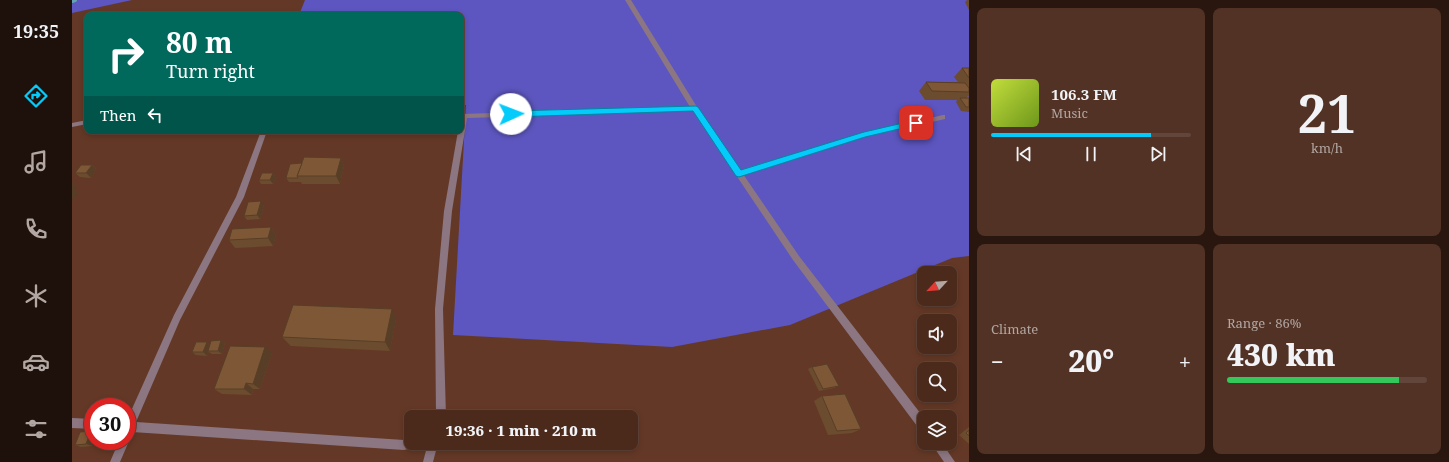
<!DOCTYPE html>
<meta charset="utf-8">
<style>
:root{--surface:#4b2a1c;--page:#523225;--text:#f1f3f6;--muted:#b2a7a3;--line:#62463b;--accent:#04cbf9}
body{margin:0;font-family:"Noto Serif",serif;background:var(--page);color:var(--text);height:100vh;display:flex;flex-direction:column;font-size:15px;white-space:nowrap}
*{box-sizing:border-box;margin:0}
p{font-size:13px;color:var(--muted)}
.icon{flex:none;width:22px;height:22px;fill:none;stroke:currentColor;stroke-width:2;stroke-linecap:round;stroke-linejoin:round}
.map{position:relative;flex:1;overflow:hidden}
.drawer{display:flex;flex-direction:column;gap:8px;padding:8px;background:#29170f;width:480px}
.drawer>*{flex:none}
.banner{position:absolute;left:12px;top:12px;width:380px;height:122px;border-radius:8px;box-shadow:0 2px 6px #0003,0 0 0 1px var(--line);background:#00695c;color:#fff;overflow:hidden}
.needle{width:26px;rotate:244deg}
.buttons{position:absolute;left:845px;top:266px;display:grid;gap:8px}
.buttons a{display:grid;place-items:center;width:40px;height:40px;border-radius:8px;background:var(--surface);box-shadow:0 2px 6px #0003,0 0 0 1px var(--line);font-size:20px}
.speed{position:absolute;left:12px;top:398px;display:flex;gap:8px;font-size:20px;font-weight:700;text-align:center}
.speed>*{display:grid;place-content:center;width:52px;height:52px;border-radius:50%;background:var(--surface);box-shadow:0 2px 6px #0003,0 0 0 1px var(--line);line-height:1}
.speed .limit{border:6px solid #d22;background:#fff;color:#111}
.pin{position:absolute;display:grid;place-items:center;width:34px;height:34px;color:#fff;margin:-17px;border-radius:8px;box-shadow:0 2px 6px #0006}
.me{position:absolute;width:44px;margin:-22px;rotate:88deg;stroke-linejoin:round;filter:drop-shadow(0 0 3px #0008)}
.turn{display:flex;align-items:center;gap:14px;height:84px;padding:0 16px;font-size:18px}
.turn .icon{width:52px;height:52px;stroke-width:2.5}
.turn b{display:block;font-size:28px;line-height:34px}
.then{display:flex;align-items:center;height:38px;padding:0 16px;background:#0003;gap:8px;font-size:15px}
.big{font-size:30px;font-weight:800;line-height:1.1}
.drawer .widget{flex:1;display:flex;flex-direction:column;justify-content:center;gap:6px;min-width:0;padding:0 14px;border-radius:8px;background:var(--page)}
.drawer .dial{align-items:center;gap:0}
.dial b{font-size:52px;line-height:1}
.song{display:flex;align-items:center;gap:12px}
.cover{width:48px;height:48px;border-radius:6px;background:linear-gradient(135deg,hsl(70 70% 55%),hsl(80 70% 35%))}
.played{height:4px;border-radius:2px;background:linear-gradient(90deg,var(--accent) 80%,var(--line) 80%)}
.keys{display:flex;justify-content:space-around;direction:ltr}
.heat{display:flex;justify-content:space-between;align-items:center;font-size:22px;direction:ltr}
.charge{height:6px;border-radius:3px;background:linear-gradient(90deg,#34c759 86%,var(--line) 0)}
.drawer .tiles{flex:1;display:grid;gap:8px;grid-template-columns:repeat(2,1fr)}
.trip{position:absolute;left:332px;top:410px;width:234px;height:40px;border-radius:8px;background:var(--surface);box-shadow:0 2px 6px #0003,0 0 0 1px var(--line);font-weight:800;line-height:40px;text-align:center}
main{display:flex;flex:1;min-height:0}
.menu{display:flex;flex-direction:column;width:72px;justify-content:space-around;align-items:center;background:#1e110b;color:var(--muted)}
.menu .icon{width:28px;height:28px}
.menu .selected{color:var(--accent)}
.menu b{font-size:18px;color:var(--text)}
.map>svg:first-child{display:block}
</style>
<main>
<nav class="menu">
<b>19:35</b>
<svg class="icon selected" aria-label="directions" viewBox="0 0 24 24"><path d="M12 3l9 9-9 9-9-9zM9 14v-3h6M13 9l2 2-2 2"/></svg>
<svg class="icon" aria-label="music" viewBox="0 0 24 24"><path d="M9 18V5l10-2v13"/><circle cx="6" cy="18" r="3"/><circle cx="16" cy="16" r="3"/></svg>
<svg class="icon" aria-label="phone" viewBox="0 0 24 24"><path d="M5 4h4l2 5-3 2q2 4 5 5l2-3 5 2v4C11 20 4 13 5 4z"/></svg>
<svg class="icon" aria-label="climate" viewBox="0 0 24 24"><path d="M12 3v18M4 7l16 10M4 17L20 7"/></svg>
<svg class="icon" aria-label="car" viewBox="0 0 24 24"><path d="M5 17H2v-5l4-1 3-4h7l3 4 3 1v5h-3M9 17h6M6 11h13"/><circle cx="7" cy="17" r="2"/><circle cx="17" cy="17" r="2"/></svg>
<svg class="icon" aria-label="filters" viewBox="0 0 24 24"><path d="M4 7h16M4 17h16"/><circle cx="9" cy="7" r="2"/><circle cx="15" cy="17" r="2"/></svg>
</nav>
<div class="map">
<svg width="897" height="462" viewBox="0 0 897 462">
<rect width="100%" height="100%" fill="#643826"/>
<g fill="#5d56c0">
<path d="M0 0H60L0 13Z"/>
<path d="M233 0H897V256L880 258 718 325 600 347 381 335 394 105H389V15H227Z"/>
</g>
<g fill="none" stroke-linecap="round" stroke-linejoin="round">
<path stroke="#64a3b4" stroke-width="4" d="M0 1 3 0"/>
<g fill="#8b7682" fill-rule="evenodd">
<path d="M553 0H559L625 107 668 170 792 133 871 115H873V119L792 137 671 174 727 256 852 418V431L848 430 721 260 621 111 395 118 380 211 371 309 374 417H364L363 309 372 211 386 131H389V114L618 107Z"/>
<path d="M15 120V124L0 127V123Z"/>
<path d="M189 131H195L172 197 108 320 64 422 332 440 336 441 337 445 336 449 332 450 60 432 59 436 55 437 57 441 48 462H38L47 441H55V420L102 315 164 197Z"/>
<path d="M0 418 21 419V429L0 428Z"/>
<path d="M356 443H366L361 462H351Z"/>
<path d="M859 443H870L883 462H872Z"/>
</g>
</g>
<g fill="#6c4c2e">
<path d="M895 0H897V10L893 2Z"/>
<path d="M890 68H897V97L896 96 894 98H897V112L889 111 884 102 885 100H853L847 91 854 82H886L882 77Z"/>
<path d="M269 158 272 166 268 184H230L229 182H217L214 178 230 163Z"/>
<path d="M20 165 24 169 19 178 8 177 3 173Z"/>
<path d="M201 173 204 178 201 184H189L187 180Z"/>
<path d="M192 205 188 219 175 220 172 216Z"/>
<path d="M199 227 204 235 201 246 163 248 157 240Z"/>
<path d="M324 319 318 351 219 346 210 337Z"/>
<path d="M149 340 153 343 150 354H140L137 352 135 356 124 355 120 352Z"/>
<path d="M200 353 188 389H181L180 395 150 394 142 389Z"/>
<path d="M740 367 767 386 762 388 747 391 736 369Z"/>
<path d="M750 396 789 429 780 433 756 435 742 401Z"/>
<path d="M897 427V444L887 435Z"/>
<path d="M21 441H23L21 446 9 447 3 445Z"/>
</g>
<g fill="#583e26">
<path d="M269 158 272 166 268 184 264 176Z"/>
<path d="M20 165 24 169 19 178 14 173Z"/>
<path d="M201 173 204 178 201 184 198 180Z"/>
<path d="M0 183 4 187 2 190 6 193 0 201Z"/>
<path d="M189 201 192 205 188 219 185 215Z"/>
<path d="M199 227 204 235 201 246 196 238Z"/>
<path d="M320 309 324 319 318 351 313 342Z"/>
<path d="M149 340 153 343 150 354 146 351Z"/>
<path d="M135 342 139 346 136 351 137 352 135 356 131 352Z"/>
<path d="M193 347 200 353 188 389 181 384Z"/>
<path d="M174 383 181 389 180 395 172 389Z"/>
<path d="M19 431 21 432V441H23L21 446 14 444Z"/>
</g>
<g fill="#7e5836" stroke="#583e26">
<path d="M890 68H897V78Z"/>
<path d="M854 82 893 83 897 88V92L860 91Z"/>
<path d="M888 98H897V107H894Z"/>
<path d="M232 157 269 158 264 176H225Z"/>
<path d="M230 163 225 176 226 178H214L218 164Z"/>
<path d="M9 165H20L14 173H3Z"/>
<path d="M190 173H201L198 180H187Z"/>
<path d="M189 201 185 215 172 216 176 202Z"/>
<path d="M199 227 196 238 157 240 160 229Z"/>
<path d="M221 305 320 309 313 342 210 337Z"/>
<path d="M149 340 146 351H136L139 341Z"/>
<path d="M124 342H135L131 352H120Z"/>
<path d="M158 346 193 347 181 384 174 383 172 389H142Z"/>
<path d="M755 364 767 386 751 389 740 367Z"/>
<path d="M773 394 789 429 765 431 750 396Z"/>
<path d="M897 430V436L894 433Z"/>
<path d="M19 431 14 444 3 445 8 432Z"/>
</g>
<path fill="#04cbf9" stroke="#0384a2" d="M624 106 626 107 669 170 792 132 844 120 848 123 844 125 793 137 667 177 664 176 621 111 439 117 435 114 439 111Z"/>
</svg>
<div class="buttons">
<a><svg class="needle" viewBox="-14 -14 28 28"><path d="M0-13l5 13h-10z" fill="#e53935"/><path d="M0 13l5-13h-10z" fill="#b2a7a3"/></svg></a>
<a><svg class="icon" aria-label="sound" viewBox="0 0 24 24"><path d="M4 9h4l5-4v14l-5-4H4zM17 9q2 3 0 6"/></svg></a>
<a><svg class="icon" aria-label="search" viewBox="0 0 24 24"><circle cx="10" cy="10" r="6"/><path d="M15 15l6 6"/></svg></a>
<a><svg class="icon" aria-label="layers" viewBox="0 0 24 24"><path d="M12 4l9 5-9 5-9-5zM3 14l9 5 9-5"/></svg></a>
</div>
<div class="speed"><div class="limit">30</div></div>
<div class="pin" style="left:844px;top:123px;background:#d93025"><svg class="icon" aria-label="arrive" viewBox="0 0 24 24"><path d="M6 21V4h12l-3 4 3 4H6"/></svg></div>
<svg class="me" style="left:439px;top:114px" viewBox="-20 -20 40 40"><circle r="19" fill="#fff"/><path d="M0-13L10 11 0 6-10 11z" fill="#04cbf9"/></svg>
<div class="trip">19:36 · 1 min · 210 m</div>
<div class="banner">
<div class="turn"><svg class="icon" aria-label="right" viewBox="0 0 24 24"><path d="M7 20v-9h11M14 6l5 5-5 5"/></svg><div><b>80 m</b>Turn right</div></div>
<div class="then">Then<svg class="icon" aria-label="left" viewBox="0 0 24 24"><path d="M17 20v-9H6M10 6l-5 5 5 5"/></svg></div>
</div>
</div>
<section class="drawer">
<div class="tiles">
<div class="widget">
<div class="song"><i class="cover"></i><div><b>106.3 FM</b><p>Music</p></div></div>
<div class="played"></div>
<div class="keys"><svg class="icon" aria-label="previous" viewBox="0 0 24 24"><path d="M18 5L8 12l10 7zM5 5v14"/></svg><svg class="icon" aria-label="pause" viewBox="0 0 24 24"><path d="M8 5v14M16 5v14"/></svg><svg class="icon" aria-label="next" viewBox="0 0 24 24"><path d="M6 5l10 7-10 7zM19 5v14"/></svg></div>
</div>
<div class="widget dial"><b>21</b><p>km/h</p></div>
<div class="widget"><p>Climate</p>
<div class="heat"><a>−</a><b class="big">20°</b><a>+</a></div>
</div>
<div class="widget"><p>Range · 86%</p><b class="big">430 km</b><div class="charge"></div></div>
</div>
</section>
</main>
